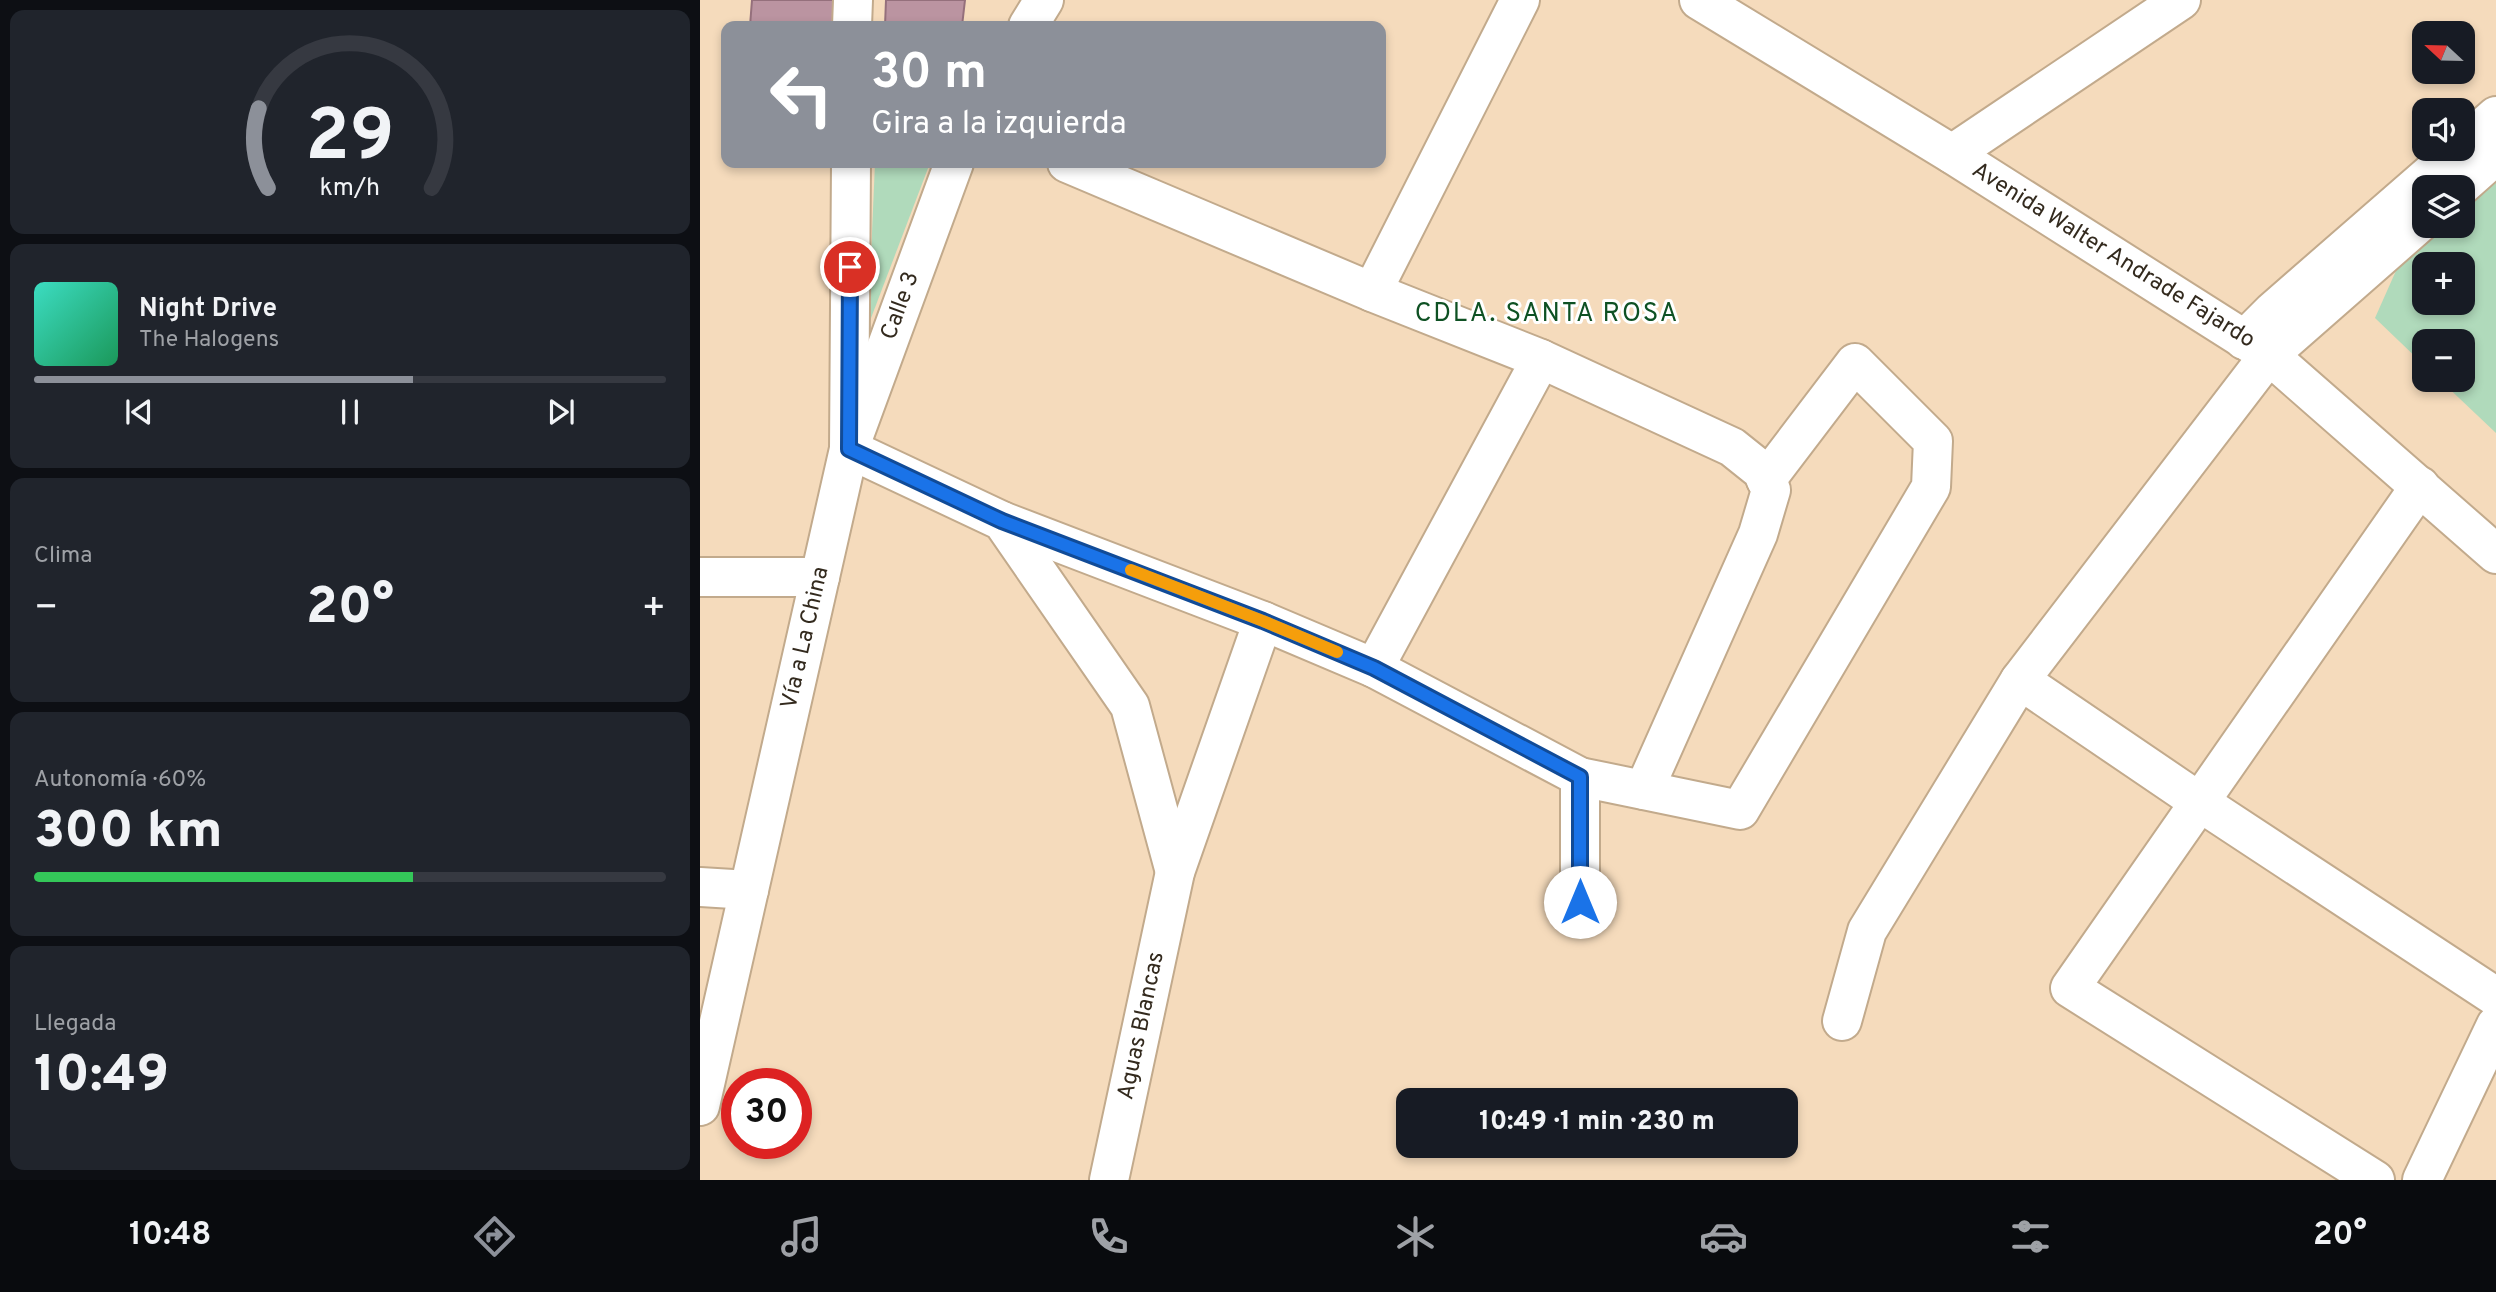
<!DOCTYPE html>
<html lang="es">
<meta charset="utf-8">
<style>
:root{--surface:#171b24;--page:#20242c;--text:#f1f3f6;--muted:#9ea1a6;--line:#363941;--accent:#8c9099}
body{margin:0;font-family:Overpass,sans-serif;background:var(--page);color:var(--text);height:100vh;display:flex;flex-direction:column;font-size:26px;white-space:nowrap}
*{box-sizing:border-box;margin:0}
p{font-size:23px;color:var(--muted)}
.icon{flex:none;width:38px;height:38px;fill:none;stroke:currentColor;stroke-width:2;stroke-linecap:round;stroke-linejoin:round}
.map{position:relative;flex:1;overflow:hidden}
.sheet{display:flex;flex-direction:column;gap:10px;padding:10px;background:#0d0f14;width:700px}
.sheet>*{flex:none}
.guide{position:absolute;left:21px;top:21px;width:665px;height:147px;border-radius:14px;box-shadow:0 4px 10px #0003;background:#8c9099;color:#fff;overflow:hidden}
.needle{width:46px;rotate:292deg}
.controls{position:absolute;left:1712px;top:21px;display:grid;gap:14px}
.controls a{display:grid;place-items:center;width:63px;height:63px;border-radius:14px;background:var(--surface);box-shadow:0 4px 10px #0003;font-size:35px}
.speed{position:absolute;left:21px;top:1068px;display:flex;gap:14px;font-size:35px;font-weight:700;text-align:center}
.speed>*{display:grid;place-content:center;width:91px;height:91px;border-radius:50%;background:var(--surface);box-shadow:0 4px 10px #0003;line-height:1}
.speed .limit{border:10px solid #d22;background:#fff;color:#111}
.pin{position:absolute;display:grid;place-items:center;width:60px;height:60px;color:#fff;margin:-30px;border:4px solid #fff;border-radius:50%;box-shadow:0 2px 7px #0007}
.me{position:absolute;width:77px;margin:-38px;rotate:0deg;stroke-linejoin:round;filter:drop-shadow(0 0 5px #0008)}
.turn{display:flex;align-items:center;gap:24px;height:147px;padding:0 35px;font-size:32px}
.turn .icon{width:91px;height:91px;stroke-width:2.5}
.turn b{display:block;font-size:49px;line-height:60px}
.big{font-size:52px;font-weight:800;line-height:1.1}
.sheet .card{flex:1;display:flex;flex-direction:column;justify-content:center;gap:10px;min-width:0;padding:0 24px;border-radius:14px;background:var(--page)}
.sheet .dial{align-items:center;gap:0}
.dial svg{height:182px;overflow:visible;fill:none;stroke:var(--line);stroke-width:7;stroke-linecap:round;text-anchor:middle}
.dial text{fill:var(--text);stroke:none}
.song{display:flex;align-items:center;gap:21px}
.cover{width:84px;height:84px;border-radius:10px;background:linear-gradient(135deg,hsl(170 70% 55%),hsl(150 70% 35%))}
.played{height:7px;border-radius:4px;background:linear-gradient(90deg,var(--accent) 60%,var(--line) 60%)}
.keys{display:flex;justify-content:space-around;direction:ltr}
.heat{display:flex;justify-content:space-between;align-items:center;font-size:38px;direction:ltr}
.charge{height:10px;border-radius:5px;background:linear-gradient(90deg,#34c759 60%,var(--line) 0)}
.trip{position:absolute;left:696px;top:1088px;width:402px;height:70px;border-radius:14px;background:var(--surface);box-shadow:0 4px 10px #0003;font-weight:800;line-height:70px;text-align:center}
.tab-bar{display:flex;height:112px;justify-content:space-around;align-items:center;background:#090b0e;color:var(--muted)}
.tab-bar .icon{width:49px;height:49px}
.tab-bar .on{color:var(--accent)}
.tab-bar b{font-size:32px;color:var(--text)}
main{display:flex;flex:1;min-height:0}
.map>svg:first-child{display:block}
</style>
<main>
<section class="sheet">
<div class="card dial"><svg viewBox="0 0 100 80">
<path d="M14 69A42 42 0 1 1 86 69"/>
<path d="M14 69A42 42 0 0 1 10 34" stroke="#8c9099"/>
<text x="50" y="56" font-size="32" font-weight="700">29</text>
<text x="50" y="72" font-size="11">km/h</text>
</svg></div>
<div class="card">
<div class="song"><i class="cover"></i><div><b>Night Drive</b><p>The Halogens</p></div></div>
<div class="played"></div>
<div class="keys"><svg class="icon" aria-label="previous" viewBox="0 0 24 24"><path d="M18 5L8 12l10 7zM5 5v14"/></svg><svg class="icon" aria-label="pause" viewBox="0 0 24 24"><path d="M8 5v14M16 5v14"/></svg><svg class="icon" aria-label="next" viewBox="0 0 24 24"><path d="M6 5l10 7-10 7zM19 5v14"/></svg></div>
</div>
<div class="card"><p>Clima</p>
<div class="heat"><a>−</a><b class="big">20°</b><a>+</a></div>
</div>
<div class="card"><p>Autonomía · 60%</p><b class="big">300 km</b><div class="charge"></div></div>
<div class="card"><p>Llegada</p><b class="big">10:49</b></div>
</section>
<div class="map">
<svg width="1796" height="1180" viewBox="0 0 1796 1180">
<rect width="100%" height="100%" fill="#f5dbbc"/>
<g fill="#b0dabb" fill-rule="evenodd">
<path d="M175 163H230L168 326Z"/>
<path d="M1796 171V433L1740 380H1762V341H1724V365L1675 318 1711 237 1725 226H1762V197ZM1724 264H1762V303H1724Z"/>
</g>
<g fill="#bb94a1" stroke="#95707c" stroke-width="2">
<path d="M52 0H135L134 26H50Z"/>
<path d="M186 0H265L262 26H185Z"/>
</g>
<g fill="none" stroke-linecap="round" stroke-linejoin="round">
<defs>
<g id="minor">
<path d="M152 26 153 0"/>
<path d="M328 26 344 0"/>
<path d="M1762 146 1796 116"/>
<path d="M1252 154 1481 0"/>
<path d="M254 163 149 449 302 521 430 706 475 872"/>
<path d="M367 163 672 292 841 359 674 668"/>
<path d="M1760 187 1796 155"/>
<path d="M1724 219 1569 355 1320 680 1498 801 1796 997"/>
<path d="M672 292 820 0"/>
<path d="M1544 340 1573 311 1759 149"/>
<path d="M841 359 1032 447 1062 471 1071 490 1058 534 944 790"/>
<path d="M302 521 563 621 475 872 409 1180"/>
<path d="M0 577H120"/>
<path d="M563 621 674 668 880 777V903"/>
<path d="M880 777 1040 810 1231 487 1233 441 1155 363 1066 480"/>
<path d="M0 887 49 890"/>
<path d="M1142 1021 1167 931 1320 680"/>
<path d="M0 1106 149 449 151 163"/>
<path d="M1675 1180 1370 988 1720 486"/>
<path d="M1722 1180 1796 1025"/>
</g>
<path id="major" d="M999 0 1252 154 1569 355 1796 554"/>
</defs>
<use href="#minor" stroke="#c2aa8c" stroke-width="42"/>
<use href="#major" stroke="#c2aa8c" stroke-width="42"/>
<use href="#minor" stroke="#fff" stroke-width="38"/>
<use href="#major" stroke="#fff" stroke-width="38"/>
</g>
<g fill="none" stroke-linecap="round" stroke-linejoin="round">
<defs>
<path id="route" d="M150 267 149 449 302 521 563 621 674 668 880 777V902"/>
</defs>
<use href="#route" stroke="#114b97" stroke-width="18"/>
<use href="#route" stroke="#1a73e8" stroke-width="12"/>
<path stroke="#f59e0b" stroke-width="12" d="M431 570 563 621 637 652"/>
</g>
<g text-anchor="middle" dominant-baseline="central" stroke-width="6" stroke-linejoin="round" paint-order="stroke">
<g font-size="23" fill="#332a1e" stroke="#fff">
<text transform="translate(1413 256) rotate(32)">Avenida Walter Andrade Fajardo</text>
<text transform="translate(201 306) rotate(-70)">Calle 3</text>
<text transform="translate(106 638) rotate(-77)">Vía a La China</text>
<text transform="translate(442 1026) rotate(-78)">Aguas Blancas</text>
</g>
<g font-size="26" letter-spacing="2" fill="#0e5123" stroke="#fff">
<text x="847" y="314">CDLA. SANTA ROSA</text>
</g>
</g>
</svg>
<div class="controls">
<a><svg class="needle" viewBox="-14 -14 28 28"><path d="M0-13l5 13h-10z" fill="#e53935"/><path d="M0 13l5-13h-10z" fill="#9ea1a6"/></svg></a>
<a><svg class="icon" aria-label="sound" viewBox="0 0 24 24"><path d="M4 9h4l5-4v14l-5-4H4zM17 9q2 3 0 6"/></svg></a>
<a><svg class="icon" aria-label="layers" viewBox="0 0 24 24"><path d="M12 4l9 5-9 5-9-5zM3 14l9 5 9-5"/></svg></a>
<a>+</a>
<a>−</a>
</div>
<div class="speed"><div class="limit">30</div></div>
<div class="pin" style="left:150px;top:267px;background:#d93025"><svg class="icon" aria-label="arrive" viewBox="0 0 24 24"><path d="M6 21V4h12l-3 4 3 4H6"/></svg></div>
<svg class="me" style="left:880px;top:902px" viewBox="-20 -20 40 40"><circle r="19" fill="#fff"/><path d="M0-13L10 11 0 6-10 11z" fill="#1a73e8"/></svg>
<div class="trip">10:49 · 1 min · 230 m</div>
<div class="guide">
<div class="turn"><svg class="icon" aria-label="left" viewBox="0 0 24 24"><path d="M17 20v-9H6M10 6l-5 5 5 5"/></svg><div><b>30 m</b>Gira a la izquierda</div></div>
</div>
</div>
</main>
<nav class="tab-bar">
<b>10:48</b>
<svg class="icon on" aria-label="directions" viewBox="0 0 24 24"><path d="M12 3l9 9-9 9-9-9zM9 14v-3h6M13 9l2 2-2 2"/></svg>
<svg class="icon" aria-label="music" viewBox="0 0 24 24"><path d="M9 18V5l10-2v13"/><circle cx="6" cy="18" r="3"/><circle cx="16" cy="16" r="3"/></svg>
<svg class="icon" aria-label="phone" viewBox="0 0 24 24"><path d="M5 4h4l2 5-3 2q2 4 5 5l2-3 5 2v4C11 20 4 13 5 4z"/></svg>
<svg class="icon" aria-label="climate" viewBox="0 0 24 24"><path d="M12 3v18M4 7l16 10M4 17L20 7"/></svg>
<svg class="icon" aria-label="car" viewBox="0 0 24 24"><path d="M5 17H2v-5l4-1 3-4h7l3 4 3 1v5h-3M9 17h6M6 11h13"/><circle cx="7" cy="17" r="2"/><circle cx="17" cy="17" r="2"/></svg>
<svg class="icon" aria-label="filters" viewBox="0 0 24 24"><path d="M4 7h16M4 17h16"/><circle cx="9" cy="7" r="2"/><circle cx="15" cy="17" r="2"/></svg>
<b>20°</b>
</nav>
